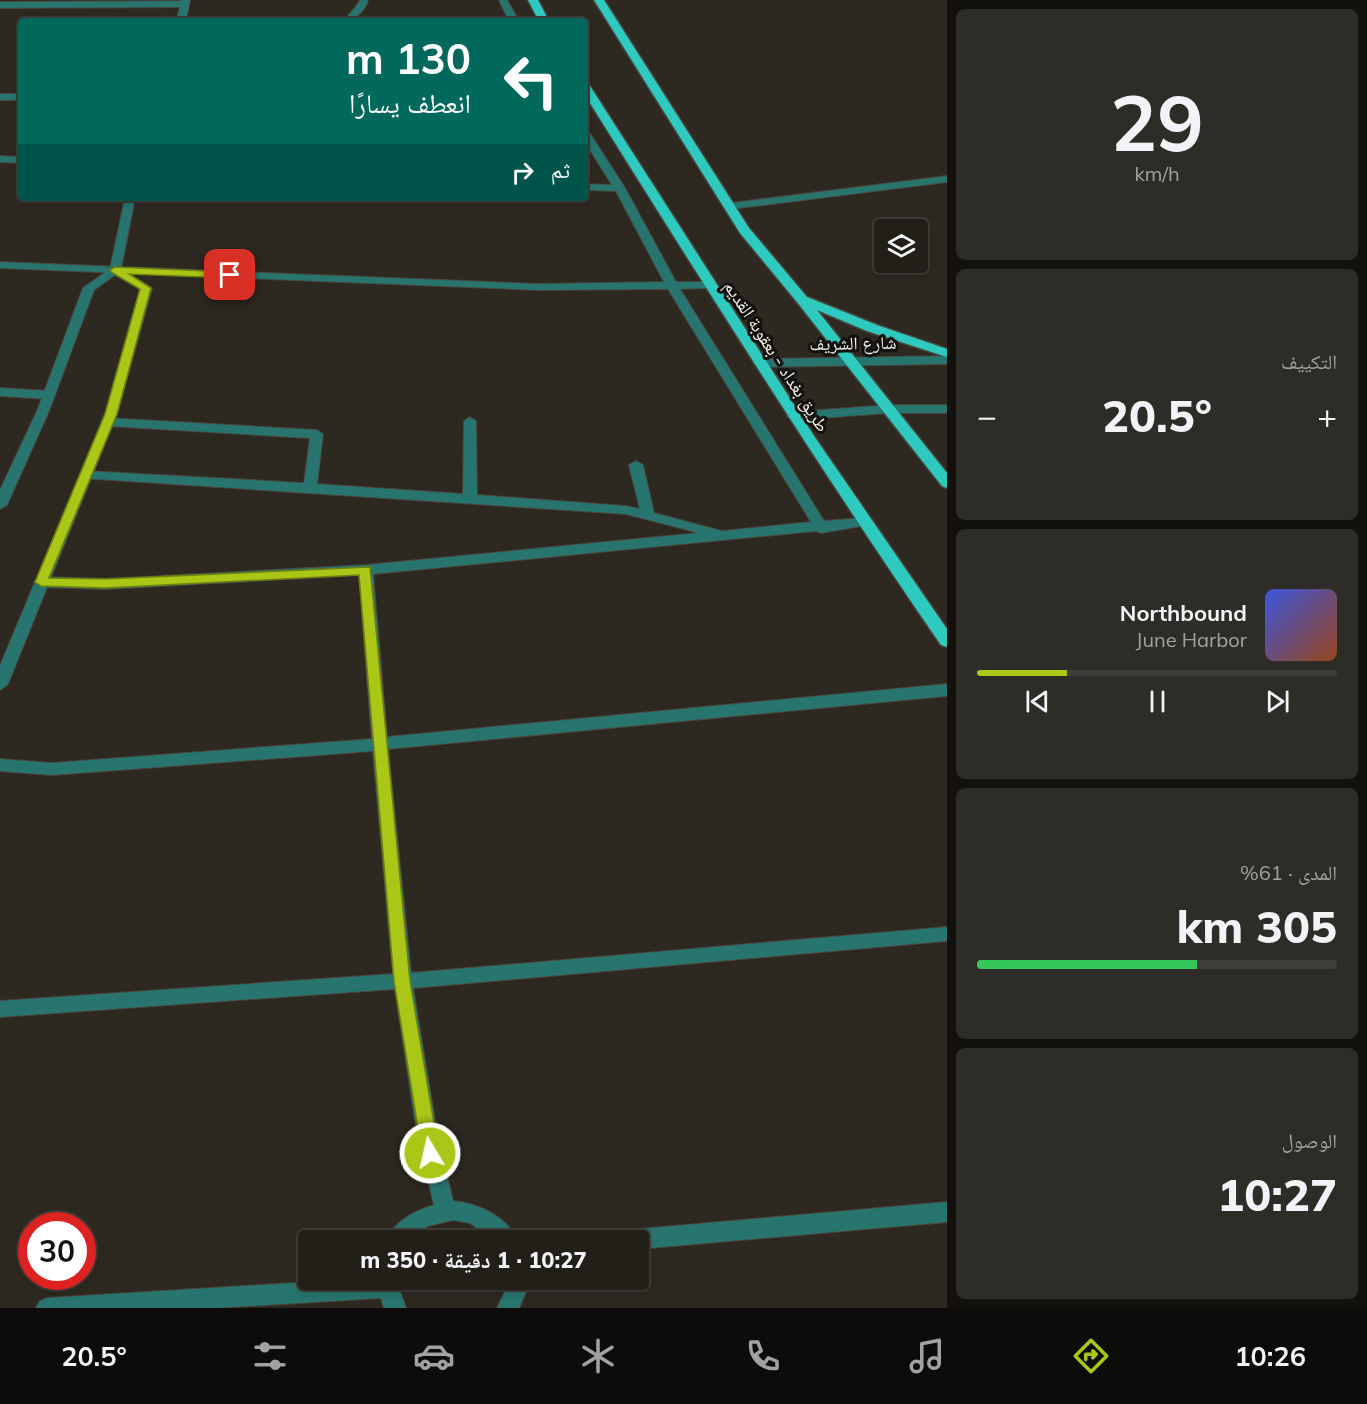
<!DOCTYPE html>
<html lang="ar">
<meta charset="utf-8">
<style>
:root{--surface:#221f19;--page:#2e2c26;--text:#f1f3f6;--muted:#a2a2a2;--line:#3f3d38;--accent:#aac717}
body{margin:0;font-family:Mulish,"Noto Naskh Arabic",sans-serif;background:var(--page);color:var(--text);direction:rtl;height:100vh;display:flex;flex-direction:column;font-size:22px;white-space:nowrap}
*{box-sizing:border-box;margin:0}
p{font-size:20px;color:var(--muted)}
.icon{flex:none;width:33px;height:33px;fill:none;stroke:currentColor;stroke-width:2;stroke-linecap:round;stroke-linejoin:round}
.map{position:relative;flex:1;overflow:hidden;direction:ltr}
.side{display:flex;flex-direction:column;gap:9px;padding:9px;background:#13110e;width:420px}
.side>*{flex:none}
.top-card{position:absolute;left:18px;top:18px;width:570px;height:183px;border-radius:6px;box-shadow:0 3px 9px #0003,0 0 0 2px var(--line);direction:rtl;background:#00695c;color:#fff;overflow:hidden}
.tools{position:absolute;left:874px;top:219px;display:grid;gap:12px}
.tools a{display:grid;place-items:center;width:54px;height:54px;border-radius:6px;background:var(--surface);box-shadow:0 3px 9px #0003,0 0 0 2px var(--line);font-size:30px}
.speed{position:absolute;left:18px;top:1212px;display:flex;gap:12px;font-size:30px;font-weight:700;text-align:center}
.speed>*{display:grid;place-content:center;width:78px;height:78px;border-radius:50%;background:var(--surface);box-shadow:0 3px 9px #0003,0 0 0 2px var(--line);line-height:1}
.speed .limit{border:9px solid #d22;background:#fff;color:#111}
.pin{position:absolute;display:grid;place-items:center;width:51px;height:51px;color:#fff;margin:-26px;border-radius:12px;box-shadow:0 3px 9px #0006}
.me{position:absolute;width:66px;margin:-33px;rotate:351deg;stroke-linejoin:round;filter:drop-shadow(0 0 4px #0008)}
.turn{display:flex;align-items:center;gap:21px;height:126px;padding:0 18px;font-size:27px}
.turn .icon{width:78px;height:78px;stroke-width:2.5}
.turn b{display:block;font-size:42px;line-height:51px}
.then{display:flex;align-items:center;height:57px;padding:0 18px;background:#0003;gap:12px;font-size:22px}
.big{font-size:45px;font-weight:800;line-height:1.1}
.side .widget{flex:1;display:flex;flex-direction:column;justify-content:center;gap:9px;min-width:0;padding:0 21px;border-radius:9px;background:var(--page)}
.side .dial{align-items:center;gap:0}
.dial b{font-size:78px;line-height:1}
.song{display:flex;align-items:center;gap:18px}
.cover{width:72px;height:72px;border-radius:9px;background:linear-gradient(135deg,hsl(230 70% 55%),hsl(20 70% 35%))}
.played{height:6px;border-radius:3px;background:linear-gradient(90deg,var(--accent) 25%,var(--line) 25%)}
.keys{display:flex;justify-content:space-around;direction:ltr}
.heat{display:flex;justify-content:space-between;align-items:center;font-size:33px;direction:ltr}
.charge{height:9px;border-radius:4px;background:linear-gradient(90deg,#34c759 61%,var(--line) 0)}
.trip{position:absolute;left:298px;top:1230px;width:351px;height:60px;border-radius:6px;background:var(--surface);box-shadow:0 3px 9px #0003,0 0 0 2px var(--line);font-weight:800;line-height:60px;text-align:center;direction:rtl}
.menu{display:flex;height:96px;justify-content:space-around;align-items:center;background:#0e0c0a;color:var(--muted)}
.menu .icon{width:42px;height:42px}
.menu .on{color:var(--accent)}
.menu b{font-size:27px;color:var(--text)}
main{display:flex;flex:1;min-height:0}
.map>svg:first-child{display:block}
</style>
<main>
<section class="side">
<div class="widget dial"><b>29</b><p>km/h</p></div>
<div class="widget"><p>التكييف</p>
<div class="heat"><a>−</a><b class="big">20.5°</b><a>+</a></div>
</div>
<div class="widget">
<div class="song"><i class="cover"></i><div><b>Northbound</b><p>June Harbor</p></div></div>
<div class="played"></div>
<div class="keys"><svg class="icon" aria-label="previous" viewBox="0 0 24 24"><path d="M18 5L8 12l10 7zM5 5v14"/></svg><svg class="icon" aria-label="pause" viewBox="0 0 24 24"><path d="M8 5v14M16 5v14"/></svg><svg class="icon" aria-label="next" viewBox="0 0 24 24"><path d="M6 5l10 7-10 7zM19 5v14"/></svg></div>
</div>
<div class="widget"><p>المدى · 61%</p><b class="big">305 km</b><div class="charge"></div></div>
<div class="widget"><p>الوصول</p><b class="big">10:27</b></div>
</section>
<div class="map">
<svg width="947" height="1308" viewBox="0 0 947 1308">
<rect width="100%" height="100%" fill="#2d2921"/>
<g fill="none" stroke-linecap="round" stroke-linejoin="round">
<defs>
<g id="minor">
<path d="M360 0H368C365 12 357 13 355 21H345C349 12 356 9 360 0Z"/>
<path d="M499 0H507L519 21H509Z"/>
<path d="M0 2 185 1 189 4 185 7 0 8Z"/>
<rect x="0" y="94" width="21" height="6"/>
<path d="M585 131 589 132 625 188 676 282H708L714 285 708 288 680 289 824 521 862 518 869 522 862 526 821 533 816 531 373 574 387 737 947 684V696L388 749 411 973 947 927V941L413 988 437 1133 453 1201C477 1203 507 1216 517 1240H494L470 1223 453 1220 428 1226 409 1240H387C394 1221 415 1211 434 1205L417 1133 395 989 0 1017V1001L393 974 373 751 52 775 0 771V759L52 763 372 739 359 575 106 589 41 587 34 582 41 577 106 579 366 565 699 533 626 514 81 478 79 475 86 471 304 483 310 438 107 426 101 422 107 418 317 430 323 434 317 484 463 494 464 421 470 417 476 421 477 495 626 506 640 509 629 465 636 461 643 465 654 513 722 531 811 522 668 289 538 290 0 268V262L538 284 664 282 616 191 585 190V184L612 185 585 142Z"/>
<path d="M0 156 21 157V163L0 162Z"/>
<path d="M947 176V182L731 209 726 206 731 203Z"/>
<path d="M0 388 49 391 55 395 49 399 0 396Z"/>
<path d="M947 1202V1222L639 1249V1240H619L622 1233 629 1230Z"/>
<path d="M343 1280H396L406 1308H384L381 1298 215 1308H36L40 1301 47 1298Z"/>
<path d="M507 1280H527L526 1292 519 1308H497L506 1290Z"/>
</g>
<g id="tertiary">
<path d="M182 0H190L186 21H176Z"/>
<path d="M125 198H135L121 269 152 288 117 414 8 684 0 690V666L105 414 140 289 115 275 94 290 49 411 7 505 0 509V490L37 411 83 288 110 269Z"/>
<path d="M947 356V364L759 367 753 363 759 359Z"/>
<path d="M889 405H947V413H889L793 420 787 416 793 412Z"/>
</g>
<g id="trunk">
<path d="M528 0H538L549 21H539Z"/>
<path d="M594 0H604L749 228 807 297 877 325 947 349V357L867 331 817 310 947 473V488L942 486 797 302 740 233Z"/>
<path d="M585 83 590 86 814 436 947 629V647L941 645C817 465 701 280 585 95Z"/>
</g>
</defs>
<use href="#minor" stroke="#49453d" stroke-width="2"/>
<use href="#tertiary" stroke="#49453d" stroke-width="2"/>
<use href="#trunk" stroke="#49453d" stroke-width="3"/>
<use href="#minor" fill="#287570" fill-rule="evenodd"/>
<use href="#tertiary" fill="#287570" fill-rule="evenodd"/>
<use href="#trunk" fill="#2ecac0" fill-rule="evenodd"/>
</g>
<path fill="#aac717" stroke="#6e810f" stroke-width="1.5" d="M115 267 230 272 235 275 230 278 129 274 151 288 117 414 49 578 106 579 370 567 410 981 439 1153 437 1159 430 1161 424 1159 422 1153 394 981 359 575 106 588 41 586 35 582 105 414 140 289 111 272 110 270Z"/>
<g text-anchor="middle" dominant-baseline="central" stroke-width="6" stroke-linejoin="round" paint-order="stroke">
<g font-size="18" fill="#f3f1ec" stroke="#13120e">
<text transform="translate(853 343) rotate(-1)">شارع الشريف</text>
<text transform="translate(777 356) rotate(57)">طريق بغداد - بعقوبة القديم</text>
</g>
</g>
</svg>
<div class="tools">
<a><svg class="icon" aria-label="layers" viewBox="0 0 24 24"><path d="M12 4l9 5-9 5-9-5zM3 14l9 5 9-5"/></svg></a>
</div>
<div class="speed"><div class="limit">30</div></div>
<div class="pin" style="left:230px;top:275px;background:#d93025"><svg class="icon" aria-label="arrive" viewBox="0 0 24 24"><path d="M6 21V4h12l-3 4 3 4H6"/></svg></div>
<svg class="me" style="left:430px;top:1153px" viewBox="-20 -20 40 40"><circle r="17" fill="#aac717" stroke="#fff" stroke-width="3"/><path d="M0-11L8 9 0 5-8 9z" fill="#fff"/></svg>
<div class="trip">10:27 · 1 دقيقة · 350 m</div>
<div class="top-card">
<div class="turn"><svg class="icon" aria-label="left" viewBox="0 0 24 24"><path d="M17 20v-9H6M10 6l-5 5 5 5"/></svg><div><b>130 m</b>انعطف يسارًا</div></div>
<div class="then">ثم<svg class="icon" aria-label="right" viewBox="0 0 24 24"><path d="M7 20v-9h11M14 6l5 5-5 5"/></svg></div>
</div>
</div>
</main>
<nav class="menu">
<b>10:26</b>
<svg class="icon on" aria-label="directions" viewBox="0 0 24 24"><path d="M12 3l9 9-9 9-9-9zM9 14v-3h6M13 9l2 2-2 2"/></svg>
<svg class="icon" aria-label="music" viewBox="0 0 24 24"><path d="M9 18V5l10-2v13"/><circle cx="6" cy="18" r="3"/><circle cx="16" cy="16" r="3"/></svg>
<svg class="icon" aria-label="phone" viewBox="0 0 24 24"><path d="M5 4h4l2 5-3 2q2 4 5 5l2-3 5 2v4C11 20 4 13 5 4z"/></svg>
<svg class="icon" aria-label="climate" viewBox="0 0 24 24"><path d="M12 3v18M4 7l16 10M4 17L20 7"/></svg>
<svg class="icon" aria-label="car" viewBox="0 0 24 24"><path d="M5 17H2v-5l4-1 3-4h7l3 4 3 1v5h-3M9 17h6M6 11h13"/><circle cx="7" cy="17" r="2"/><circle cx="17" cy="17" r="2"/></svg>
<svg class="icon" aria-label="filters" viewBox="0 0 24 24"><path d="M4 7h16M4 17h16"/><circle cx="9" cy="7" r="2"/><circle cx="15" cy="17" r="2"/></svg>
<b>20.5°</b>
</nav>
